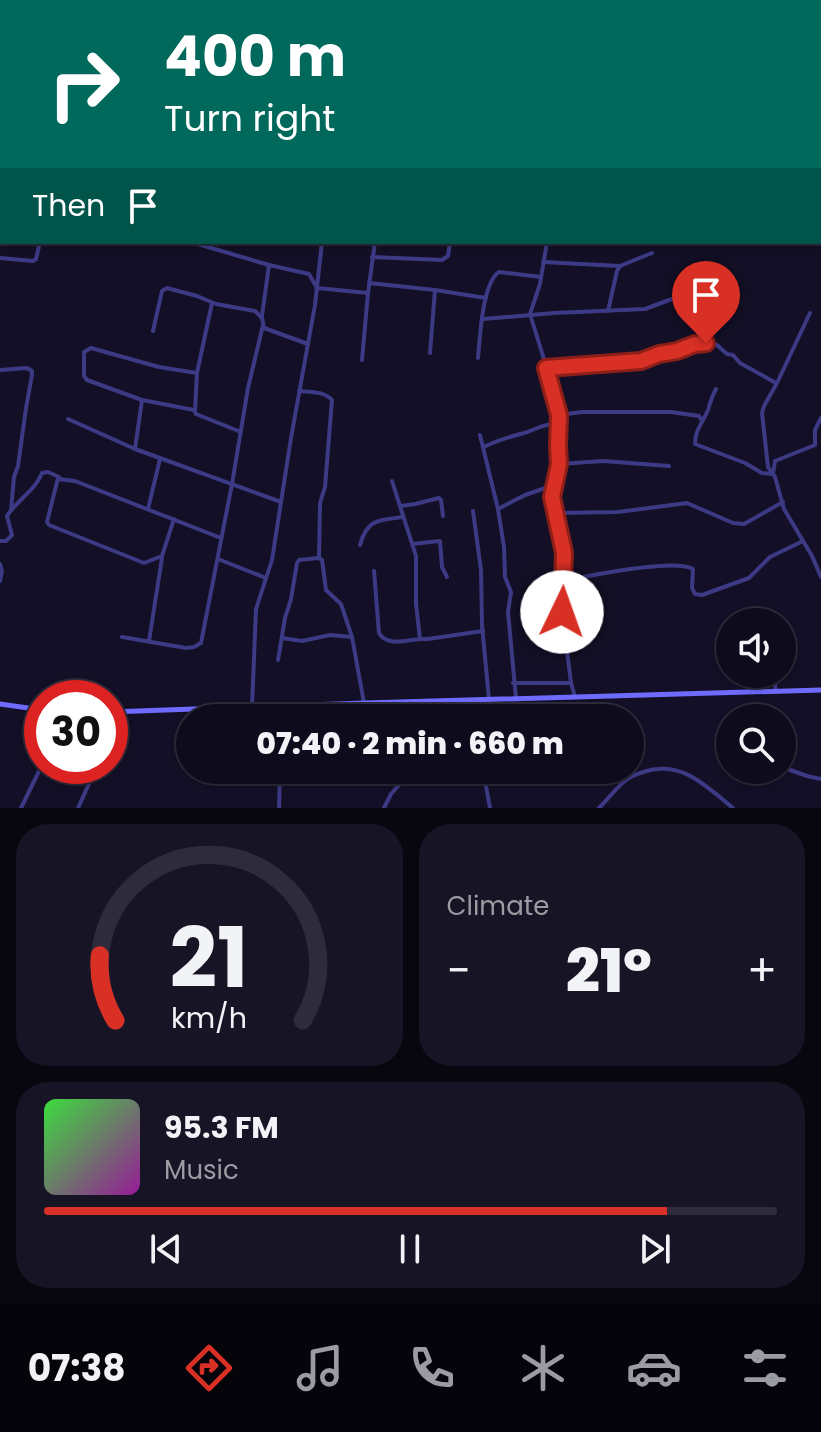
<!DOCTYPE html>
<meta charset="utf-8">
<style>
:root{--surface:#0e0b1c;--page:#171425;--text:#f1f3f6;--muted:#9b9ba3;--line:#2e2b3b;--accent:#d93025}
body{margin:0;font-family:Poppins,sans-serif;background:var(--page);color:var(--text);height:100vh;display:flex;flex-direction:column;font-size:30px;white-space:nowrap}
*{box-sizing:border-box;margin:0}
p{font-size:26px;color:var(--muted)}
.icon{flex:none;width:44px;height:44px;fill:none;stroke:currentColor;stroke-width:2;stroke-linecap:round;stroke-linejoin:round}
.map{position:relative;height:808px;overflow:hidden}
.drawer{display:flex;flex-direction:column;gap:16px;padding:16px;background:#08060f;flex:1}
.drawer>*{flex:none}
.banner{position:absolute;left:0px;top:0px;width:822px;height:244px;box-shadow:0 2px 6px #0004,0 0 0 2px var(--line);background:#00695c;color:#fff;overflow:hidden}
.fabs{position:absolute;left:716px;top:608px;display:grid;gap:16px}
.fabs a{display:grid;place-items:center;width:80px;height:80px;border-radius:50%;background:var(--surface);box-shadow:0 2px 6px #0004,0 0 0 2px var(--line);font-size:40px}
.speed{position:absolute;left:24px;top:680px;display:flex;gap:16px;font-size:40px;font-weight:700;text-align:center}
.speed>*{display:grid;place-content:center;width:104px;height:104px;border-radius:50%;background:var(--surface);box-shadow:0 2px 6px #0004,0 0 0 2px var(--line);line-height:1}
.speed .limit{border:12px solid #d22;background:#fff;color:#111}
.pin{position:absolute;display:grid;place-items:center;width:68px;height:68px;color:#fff;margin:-82px -34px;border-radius:50% 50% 50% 0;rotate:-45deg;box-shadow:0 0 8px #0007}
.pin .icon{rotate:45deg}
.me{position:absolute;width:88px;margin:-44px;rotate:3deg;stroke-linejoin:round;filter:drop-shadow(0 0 6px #0008)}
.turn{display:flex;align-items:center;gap:28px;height:168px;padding:0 32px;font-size:36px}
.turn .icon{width:104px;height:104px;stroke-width:2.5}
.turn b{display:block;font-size:56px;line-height:68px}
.then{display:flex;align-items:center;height:76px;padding:0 32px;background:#0003;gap:16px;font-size:30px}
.big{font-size:60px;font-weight:800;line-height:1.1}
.drawer .widget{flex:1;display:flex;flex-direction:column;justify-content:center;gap:12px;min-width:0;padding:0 28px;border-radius:32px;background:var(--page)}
.drawer .dial{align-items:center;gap:0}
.dial svg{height:208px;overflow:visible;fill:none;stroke:var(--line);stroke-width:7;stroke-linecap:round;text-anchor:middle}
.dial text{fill:var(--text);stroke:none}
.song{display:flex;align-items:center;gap:24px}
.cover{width:96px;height:96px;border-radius:12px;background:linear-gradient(135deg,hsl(120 70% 55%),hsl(300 70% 35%))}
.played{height:8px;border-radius:4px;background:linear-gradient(90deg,var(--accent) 85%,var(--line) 85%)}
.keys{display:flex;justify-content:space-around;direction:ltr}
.heat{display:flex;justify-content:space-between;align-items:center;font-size:44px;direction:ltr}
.drawer .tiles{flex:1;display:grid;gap:16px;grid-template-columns:1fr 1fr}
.widget:last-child{grid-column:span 2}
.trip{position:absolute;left:176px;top:704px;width:468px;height:80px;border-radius:40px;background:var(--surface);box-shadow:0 2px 6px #0004,0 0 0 2px var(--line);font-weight:800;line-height:80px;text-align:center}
.tabs{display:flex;height:128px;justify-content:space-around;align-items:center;background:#06040b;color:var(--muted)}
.tabs .icon{width:56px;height:56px}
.tabs .active{color:var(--accent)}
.tabs b{font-size:36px;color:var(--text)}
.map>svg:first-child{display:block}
</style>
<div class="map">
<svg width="821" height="808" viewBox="0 0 821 808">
<rect width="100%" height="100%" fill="#130f26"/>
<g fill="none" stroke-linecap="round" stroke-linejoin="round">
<g stroke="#3d3a85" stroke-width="4">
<path d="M147 0 149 2"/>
<path d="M325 0V2"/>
<path d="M524 0 525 2"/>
<path d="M726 0 727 2"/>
<path d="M607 2 609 0"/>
<path d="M820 106 821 105"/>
<path d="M820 160 821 159"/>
<path d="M820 204H821"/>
<path d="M191 242 269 265 309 274 317 288 368 293"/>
<path d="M547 242 540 284 530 314 556 398 559 415V464L553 491V502L564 553 562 612 571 683 575 697"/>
<path d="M372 257 442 260 448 256 450 242"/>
<path d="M0 258 33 261 36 259 40 242"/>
<path d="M543 262 620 266"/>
<path d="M369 283 435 290 486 298"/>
<path d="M212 303 197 373 195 412 196 414 241 432"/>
<path d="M608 311 617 271 620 266 652 253"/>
<path d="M810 313 777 383 764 406 762 413 768 467 775 477 784 509 812 556 821 577"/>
<path d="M262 316 269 265"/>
<path d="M483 319 554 313 645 309 672 299 703 295"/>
<path d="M153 331 162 291 167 288 197 296 216 304 255 311 262 318 264 328 308 344"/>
<path d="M430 353 435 290"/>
<path d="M478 358C480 338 482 283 499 272L541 277"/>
<path d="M362 360 368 293 375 242"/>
<path d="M546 368 641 361 659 354 677 351 695 344 706 343 717 345 727 354 733 355 740 363 776 383"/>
<path d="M0 370 27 368 32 371V375L26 408 18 466 14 477 11 510"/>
<path d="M716 389C712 396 710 403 708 410 703 422 695 430 695 444L745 463 762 473 773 474 775 461 815 445V430L821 418"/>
<path d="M299 391C310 392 324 391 332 400L325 487 320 503 319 558 322 560 326 590 341 604 352 637 364 703"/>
<path d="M194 410 142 400 87 380 84 376V352L91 348 159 367 197 373"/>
<path d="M559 415 582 412H671L699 416 701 419"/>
<path d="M68 419 135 449 281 502"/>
<path d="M480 435 498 509 504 547 505 577 511 592 508 612 516 698"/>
<path d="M484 447C497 440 510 437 524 433 535 430 538 426 551 424L557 431"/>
<path d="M135 449 142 400"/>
<path d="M559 464 603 461 669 466"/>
<path d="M392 481 416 556V604L420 639H428L483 631"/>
<path d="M401 506 415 504 439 498 441 500 443 516"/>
<path d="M148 509 160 459"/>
<path d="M498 509 525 495 554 485"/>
<path d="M473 511 481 570 482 625 489 700"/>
<path d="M556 513 618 512 687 503 733 523 744 524 783 502"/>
<path d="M174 519 162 556 144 563 49 525 47 522 57 482 58 479 75 481 221 538"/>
<path d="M0 541H6L12 535 7 516C17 500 35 491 42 473L48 472 59 477"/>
<path d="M412 544 440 541 442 567 447 577"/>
<path d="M360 545C367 519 379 520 403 517"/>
<path d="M218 559 266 578"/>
<path d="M0 564 2 571 0 581"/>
<path d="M374 571 379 633C387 647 406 640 420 639"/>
<path d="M564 581C587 576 675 558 693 569L692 588 695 594 702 595 749 578 770 557 803 541"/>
<path d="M122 637 186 648 194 647 201 643 232 484 248 388 263 325"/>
<path d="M282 638 302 641 330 635 352 637"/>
<path d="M149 641 162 558"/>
<path d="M278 660 285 618 291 599 297 563 299 560 318 558"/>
<path d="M513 683H571"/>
<path d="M775 691 776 674"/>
<path d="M479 700 480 718"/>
<path d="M252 707 256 609 272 560 291 438 315 305 322 242"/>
<path d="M286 718 287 706"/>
<path d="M110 736 118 713"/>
<path d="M782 767 807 776 821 779"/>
<path d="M256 770 279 775"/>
<path d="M483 770 490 808"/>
<path d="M21 808 42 765"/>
<path d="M78 808 97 766"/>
<path d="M279 808 280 770"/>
<path d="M384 808 391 794 412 770"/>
<path d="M599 808C608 799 616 788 626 780 631 776 637 774 643 772 681 759 706 786 733 808"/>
</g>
<g stroke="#6f6bff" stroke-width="5">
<path d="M0 704 42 710"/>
<path d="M110 712 364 703 821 690"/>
</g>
</g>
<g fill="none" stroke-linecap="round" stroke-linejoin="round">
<defs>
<path id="route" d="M562 612 564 553 552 497 559 464 558 446 559 415 546 368 641 361 659 354 677 351 695 344 706 343"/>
</defs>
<use href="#route" stroke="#8d1f18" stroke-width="20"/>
<use href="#route" stroke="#d93025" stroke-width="14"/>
</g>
</svg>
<div class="fabs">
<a><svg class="icon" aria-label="sound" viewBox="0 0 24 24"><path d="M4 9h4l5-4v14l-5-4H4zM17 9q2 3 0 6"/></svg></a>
<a><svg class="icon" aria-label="search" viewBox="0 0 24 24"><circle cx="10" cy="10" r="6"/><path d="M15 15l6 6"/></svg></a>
</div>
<div class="speed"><div class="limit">30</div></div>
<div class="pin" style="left:706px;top:343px;background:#d93025"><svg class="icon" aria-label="arrive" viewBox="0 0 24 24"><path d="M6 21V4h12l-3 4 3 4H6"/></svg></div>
<svg class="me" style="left:562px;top:612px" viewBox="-20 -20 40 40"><circle r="19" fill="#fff"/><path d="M0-13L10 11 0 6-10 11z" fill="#d93025"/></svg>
<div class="trip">07:40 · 2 min · 660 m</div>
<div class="banner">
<div class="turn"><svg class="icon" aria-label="right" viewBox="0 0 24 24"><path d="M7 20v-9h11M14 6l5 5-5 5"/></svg><div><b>400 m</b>Turn right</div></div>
<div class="then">Then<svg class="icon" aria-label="arrive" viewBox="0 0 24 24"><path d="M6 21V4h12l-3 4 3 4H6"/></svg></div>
</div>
</div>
<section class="drawer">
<div class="tiles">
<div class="widget dial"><svg viewBox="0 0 100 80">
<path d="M14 69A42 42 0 1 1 86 69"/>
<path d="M14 69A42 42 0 0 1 8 44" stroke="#d93025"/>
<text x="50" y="56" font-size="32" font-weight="700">21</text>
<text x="50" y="72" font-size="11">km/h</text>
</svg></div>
<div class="widget"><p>Climate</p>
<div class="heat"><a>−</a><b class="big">21°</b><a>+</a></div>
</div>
<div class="widget">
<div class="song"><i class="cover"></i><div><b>95.3 FM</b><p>Music</p></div></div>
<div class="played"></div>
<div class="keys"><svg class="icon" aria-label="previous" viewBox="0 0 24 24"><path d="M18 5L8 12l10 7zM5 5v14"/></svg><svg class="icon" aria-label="pause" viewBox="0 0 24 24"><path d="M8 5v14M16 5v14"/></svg><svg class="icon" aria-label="next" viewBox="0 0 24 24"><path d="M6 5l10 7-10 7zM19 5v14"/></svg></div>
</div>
</div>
</section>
<nav class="tabs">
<b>07:38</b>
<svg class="icon active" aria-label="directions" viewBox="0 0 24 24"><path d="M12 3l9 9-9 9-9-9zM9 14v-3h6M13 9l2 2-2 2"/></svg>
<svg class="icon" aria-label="music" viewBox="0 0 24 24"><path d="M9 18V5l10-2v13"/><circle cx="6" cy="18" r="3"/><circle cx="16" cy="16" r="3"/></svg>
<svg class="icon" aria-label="phone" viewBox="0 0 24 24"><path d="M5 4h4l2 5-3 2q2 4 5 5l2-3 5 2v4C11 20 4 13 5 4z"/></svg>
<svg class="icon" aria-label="climate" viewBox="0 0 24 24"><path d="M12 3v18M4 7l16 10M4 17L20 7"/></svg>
<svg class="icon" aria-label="car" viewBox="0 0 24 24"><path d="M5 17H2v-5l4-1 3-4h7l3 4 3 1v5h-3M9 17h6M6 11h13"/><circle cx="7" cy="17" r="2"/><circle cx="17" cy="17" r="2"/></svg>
<svg class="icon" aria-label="filters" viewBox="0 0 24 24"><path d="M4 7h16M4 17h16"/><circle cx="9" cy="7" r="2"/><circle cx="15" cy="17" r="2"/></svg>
</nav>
